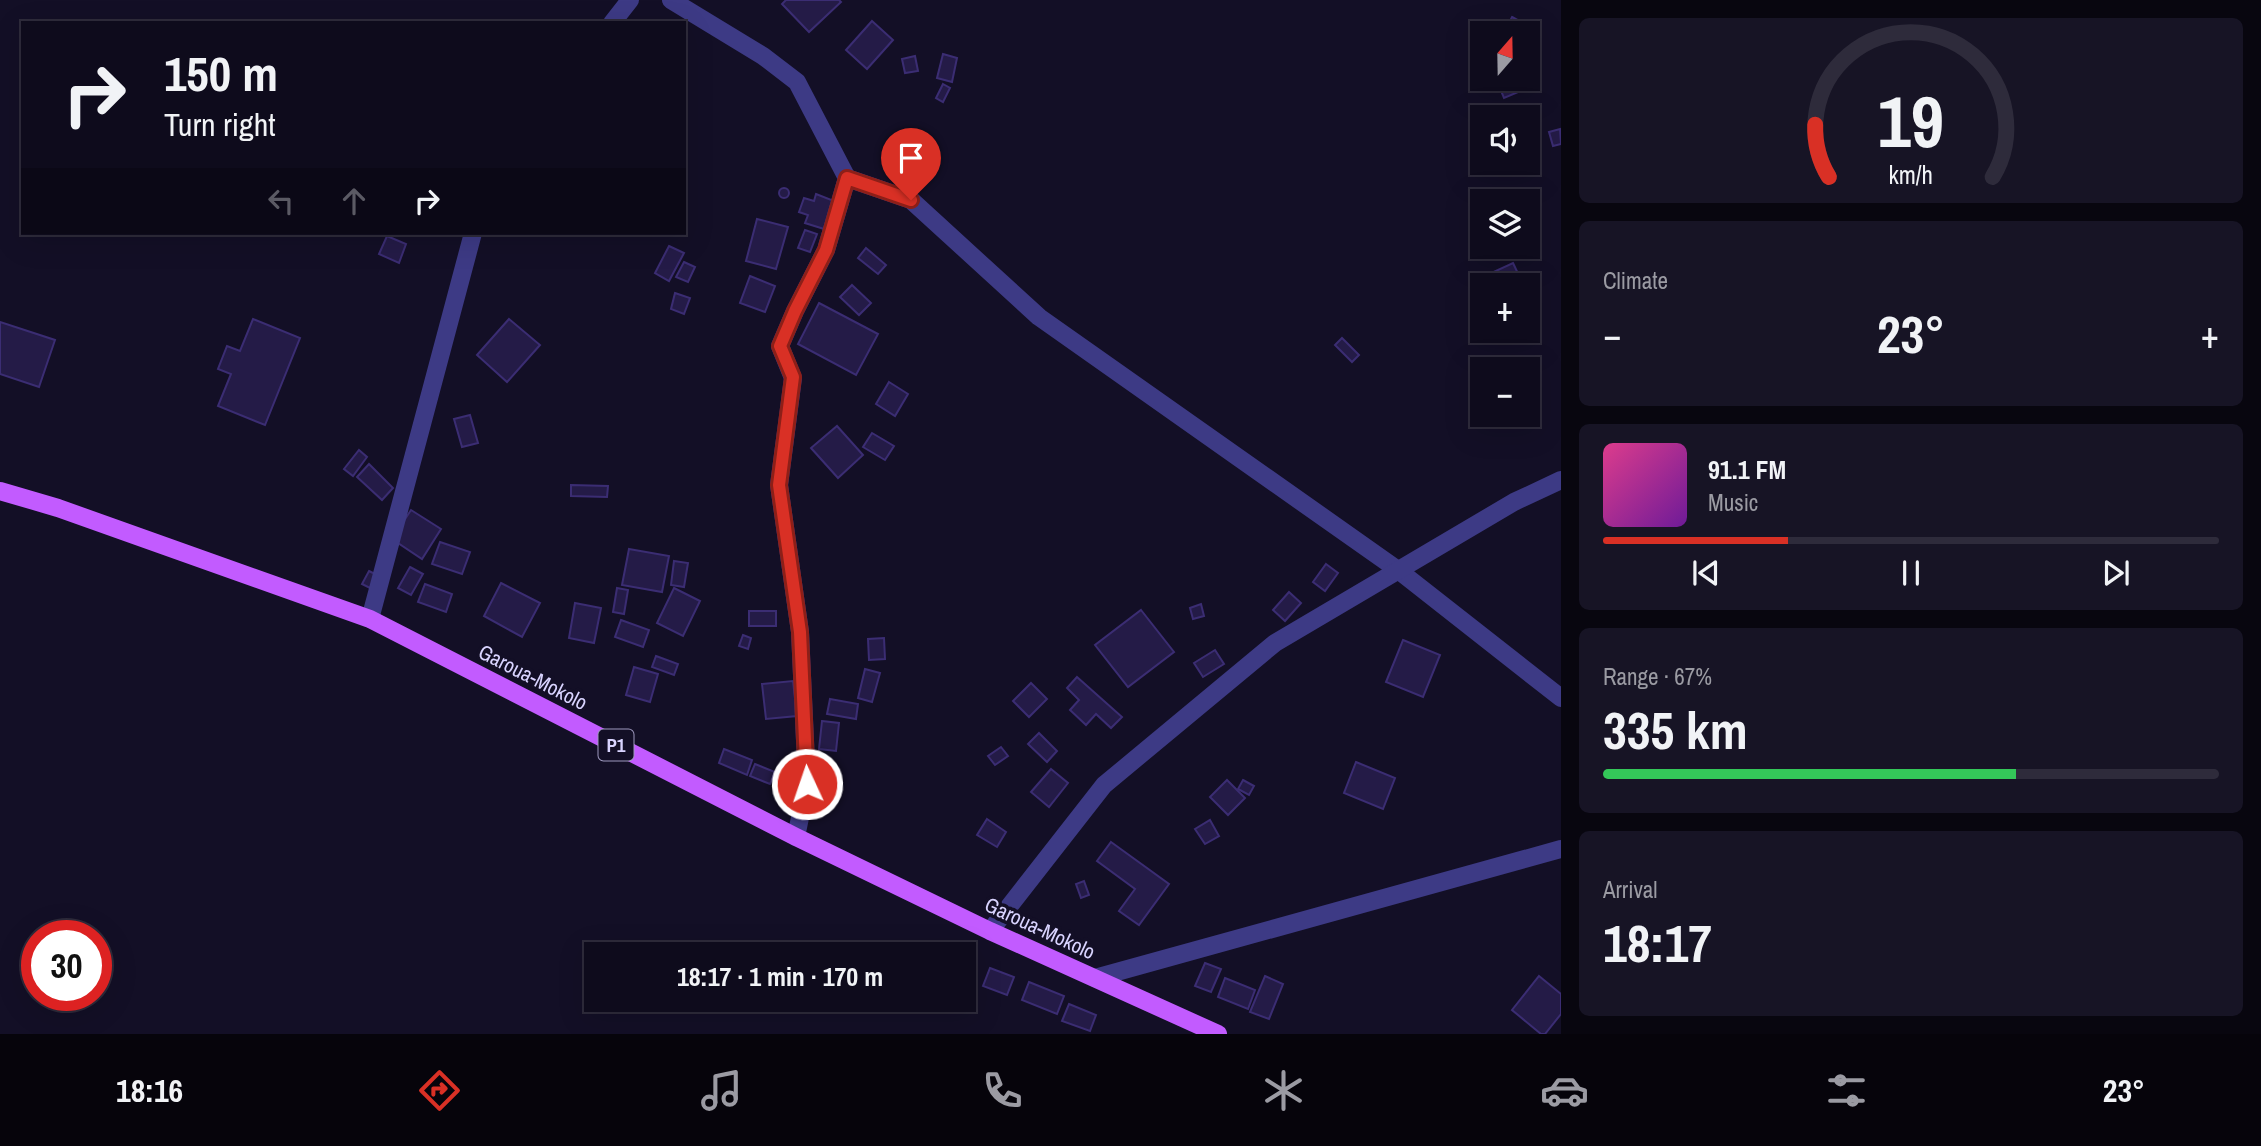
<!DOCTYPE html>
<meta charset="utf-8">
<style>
:root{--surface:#0e0b1c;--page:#171425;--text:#f1f3f6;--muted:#9b9ba3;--line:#2e2b3b;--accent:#d93025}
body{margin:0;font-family:"Archivo Narrow",sans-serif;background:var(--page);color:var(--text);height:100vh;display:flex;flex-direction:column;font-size:26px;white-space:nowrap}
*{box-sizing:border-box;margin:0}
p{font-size:23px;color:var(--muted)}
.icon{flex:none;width:38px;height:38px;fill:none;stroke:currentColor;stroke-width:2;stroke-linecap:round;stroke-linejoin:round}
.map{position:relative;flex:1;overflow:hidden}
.sheet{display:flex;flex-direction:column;gap:18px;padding:18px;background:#08060f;width:700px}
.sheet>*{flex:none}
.guide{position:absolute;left:21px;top:21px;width:665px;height:214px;border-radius:0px;box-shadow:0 7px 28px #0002,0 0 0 2px var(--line);background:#0e0b1c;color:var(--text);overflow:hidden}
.needle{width:46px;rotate:20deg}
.tools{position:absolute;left:1470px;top:21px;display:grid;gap:14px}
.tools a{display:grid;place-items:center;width:70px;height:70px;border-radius:0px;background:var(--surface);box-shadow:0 7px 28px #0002,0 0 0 2px var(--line);font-size:35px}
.speed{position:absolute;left:21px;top:920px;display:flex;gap:14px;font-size:35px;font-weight:700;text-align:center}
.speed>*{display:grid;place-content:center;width:91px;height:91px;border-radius:50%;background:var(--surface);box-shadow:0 7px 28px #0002,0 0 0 2px var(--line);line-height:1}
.speed .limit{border:10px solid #d22;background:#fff;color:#111}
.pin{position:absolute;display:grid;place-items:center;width:60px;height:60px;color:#fff;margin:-72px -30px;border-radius:50% 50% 50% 0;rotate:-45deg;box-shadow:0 0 7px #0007}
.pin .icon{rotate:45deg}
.me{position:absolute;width:77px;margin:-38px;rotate:357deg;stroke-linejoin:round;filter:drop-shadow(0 0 5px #0008)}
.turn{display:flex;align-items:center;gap:24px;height:147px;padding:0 28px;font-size:32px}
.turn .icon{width:91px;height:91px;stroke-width:2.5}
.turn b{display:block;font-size:49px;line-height:60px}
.lanes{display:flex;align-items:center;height:66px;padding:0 28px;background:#0003;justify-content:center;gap:35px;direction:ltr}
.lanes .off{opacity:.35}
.big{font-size:52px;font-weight:700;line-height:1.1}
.sheet .tile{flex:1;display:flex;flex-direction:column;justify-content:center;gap:10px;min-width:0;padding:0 24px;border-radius:10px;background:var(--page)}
.sheet .dial{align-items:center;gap:0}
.dial svg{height:182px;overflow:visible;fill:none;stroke:var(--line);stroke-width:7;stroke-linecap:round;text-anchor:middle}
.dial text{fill:var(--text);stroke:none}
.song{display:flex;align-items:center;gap:21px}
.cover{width:84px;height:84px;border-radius:10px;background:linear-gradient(135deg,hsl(330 70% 55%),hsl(280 70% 35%))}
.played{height:7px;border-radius:4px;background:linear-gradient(90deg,var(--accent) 30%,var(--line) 30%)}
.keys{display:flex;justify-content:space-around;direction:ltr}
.heat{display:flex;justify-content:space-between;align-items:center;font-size:38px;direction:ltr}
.charge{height:10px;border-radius:5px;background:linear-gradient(90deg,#34c759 67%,var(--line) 0)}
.trip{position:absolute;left:584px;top:942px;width:392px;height:70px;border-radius:0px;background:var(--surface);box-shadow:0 7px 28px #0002,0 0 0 2px var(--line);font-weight:700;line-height:70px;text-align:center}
.tab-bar{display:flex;height:112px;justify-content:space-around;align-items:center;background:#06040b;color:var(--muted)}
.tab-bar .icon{width:49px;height:49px}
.tab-bar .current{color:var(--accent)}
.tab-bar b{font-size:32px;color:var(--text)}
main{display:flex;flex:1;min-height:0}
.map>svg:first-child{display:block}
</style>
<main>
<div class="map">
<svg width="1561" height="1034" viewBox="0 0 1561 1034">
<rect width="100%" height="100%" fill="#130f26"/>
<g fill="#241b47" stroke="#3b2d73" stroke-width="2">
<path d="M786 0H839L841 2 809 32 782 4Z"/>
<path d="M1512 17 1523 23 1518 33H1504Z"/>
<path d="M872 21 893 40 867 69 846 50Z"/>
<path d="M943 54 957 58 952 82 937 78Z"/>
<path d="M915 56 918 71 905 73 902 59Z"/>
<path d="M1496 79H1519L1523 90 1504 98Z"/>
<path d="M943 84 950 88 943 102 936 98Z"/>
<path d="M1560 129 1561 144 1553 146 1549 132Z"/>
<circle cx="784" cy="193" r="5"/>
<path d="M816 194 834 201 824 229 805 223 808 215 799 212 804 198 814 201Z"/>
<path d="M757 219 788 227 776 269 746 261Z"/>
<path d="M805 230 817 234 810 252 798 248Z"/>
<path d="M387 236 406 244 399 263 379 254Z"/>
<path d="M669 246 684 253 669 281 655 273Z"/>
<path d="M866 248 886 265 878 274 858 258Z"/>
<path d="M684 262 695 267 688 282 676 277Z"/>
<path d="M1513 263 1522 282 1514 285H1492L1487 275Z"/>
<path d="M750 276 775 286 765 312 740 303Z"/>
<path d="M852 285 871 303 859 315 840 297Z"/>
<path d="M675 293 690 298 684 314 671 309Z"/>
<path d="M819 303 878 334 856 375 798 344Z"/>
<path d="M253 319 300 338 265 425 218 406 231 374 218 369 227 346 240 351Z"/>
<path d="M509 319 540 345 507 382 477 355Z"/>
<path d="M0 322 55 340 39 387 0 374Z"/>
<path d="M1342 338 1359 355 1352 362 1335 345Z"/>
<path d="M889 382 908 394 895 416 876 404Z"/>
<path d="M470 415 478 443 462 447 454 419Z"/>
<path d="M837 426 863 455 838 478 811 448Z"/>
<path d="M872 433 894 446 885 460 863 447Z"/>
<path d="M359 450 367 457 353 476 344 469Z"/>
<path d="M369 464 393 488 382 500 357 477Z"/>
<path d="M571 485 608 486 607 497 571 496Z"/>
<path d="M411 510 441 529 422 559 392 539Z"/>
<path d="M440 542 470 552 462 574 432 564Z"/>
<path d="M629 549 669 556 662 592 622 585Z"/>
<path d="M674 561 688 563 684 587 671 585Z"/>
<path d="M1326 564 1338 573 1325 591 1313 582Z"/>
<path d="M410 567 423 574 411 595 398 588Z"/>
<path d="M369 571 387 580 380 593 362 584Z"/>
<path d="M501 583 540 603 522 637 484 616Z"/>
<path d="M425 584 452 594 446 612 418 602Z"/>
<path d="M617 588 628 590 624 614 613 612Z"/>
<path d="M674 588 700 601 683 636 657 623Z"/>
<path d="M1289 592 1301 603 1285 621 1273 610Z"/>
<path d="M575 603 601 608 594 643 569 638Z"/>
<path d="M1201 604 1204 616 1193 619 1190 608Z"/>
<path d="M1141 610 1174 652 1128 687 1095 645Z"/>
<rect x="749" y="611" width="27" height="15"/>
<path d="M621 620 649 630 643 647 615 637Z"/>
<path d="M743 635 751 638 748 649 739 646Z"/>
<path d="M884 638 885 659 869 660 868 639Z"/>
<path d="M1403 640 1440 655 1423 697 1386 682Z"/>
<path d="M1215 650 1224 664 1203 677 1194 663Z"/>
<path d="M656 656 678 664 674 675 652 667Z"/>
<path d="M634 667 658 674 650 702 626 695Z"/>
<path d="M865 669 880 673 872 702 858 698Z"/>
<path d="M1077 677 1122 717 1111 728 1096 714 1086 725 1070 710 1079 700 1067 688Z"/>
<path d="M793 681 797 716 766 719 762 684Z"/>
<path d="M1031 683 1047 699 1029 717 1013 701Z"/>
<path d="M830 699 858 704 856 719 827 714Z"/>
<path d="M822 721 839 723 836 751 819 749Z"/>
<path d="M1039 733 1057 751 1047 762 1028 744Z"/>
<path d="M1001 747 1008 756 995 765 988 756Z"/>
<path d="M724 749 752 760 747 775 719 763Z"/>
<path d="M1356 762 1395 778 1383 809 1344 793Z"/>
<path d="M755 764 775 772 770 784 750 776Z"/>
<path d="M1051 769 1068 783 1049 807 1031 792Z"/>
<path d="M1227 780 1245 798 1228 815 1210 797Z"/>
<path d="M1243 780 1254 786 1249 795 1238 789Z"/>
<path d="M987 819 1006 832 997 847 977 835Z"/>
<path d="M1210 820 1219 836 1205 844 1195 829Z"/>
<path d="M1111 842 1169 884 1139 925 1119 911 1135 889 1097 861Z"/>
<path d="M1084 881 1089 895 1081 898 1076 884Z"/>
<path d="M1205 963 1221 969 1211 992 1195 986Z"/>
<path d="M990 968 1014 977 1007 995 983 986Z"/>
<path d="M1265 976 1283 984 1269 1019 1250 1012Z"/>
<path d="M1539 976 1561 994V1014L1545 1034H1541L1512 1010Z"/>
<path d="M1225 978 1255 990 1248 1009 1218 997Z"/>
<path d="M1029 982 1064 996 1057 1014 1022 1000Z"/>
<path d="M1069 1004 1096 1015 1090 1031 1062 1021Z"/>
</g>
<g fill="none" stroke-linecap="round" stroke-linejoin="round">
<g stroke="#3d3a85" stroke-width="18">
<path d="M671 0 763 56 797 82 847 178 826 250 795 311 780 346 793 378 779 485 800 632 807 784 796 837"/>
<path d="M612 23 630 0"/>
<path d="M847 178 911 200 1039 317 1398 570 1561 698"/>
<path d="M370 619 473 233"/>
<path d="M990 931 1104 785 1275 643 1514 502 1561 480"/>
<path d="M1095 978 1561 849"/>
</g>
<path stroke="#c25bff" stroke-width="18" d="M0 491 58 508 370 619 796 837 990 931 1218 1034"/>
</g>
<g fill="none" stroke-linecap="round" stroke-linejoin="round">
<defs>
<path id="route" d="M807 784 800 632 779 485 793 377 780 346 795 311 826 250 847 178 911 200"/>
</defs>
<use href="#route" stroke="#8d1f18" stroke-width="18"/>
<use href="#route" stroke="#d93025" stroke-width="12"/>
</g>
<g text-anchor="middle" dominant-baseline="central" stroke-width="7" stroke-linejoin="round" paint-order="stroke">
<rect fill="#130f26" stroke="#9e99be" stroke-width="2" x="598.5" y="729.5" width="35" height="31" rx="5"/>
<g font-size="19" font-weight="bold" fill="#d9d4ff">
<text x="616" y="745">P1</text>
</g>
<g font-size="21" fill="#d9d4ff" stroke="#130f26">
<text transform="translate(533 677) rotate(27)">Garoua-Mokolo</text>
<text transform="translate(1040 928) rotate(25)">Garoua-Mokolo</text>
</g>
</g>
</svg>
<div class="tools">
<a><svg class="needle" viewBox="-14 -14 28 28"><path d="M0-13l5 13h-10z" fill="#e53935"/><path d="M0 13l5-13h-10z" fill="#9b9ba3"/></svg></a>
<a><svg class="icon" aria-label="sound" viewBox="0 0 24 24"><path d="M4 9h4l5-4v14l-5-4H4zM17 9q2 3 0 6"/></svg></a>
<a><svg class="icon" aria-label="layers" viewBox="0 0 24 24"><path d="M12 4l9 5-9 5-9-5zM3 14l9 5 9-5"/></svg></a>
<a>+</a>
<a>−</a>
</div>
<div class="speed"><div class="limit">30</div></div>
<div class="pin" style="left:911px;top:200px;background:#d93025"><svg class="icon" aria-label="arrive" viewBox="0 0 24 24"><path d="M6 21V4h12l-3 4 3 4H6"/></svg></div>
<svg class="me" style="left:807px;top:784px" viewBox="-20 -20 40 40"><circle r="17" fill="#d93025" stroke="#fff" stroke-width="3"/><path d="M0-11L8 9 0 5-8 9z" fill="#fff"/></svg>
<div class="trip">18:17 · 1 min · 170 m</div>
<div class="guide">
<div class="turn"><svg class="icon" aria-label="right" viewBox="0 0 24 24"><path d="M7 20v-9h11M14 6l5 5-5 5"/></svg><div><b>150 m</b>Turn right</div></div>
<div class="lanes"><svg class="icon off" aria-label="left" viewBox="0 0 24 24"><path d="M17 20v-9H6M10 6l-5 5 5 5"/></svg><svg class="icon off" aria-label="ahead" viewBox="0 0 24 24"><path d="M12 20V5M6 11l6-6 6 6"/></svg><svg class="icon" aria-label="right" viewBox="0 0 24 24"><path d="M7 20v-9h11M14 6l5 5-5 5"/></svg></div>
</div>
</div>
<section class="sheet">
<div class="tile dial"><svg viewBox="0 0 100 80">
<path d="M14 69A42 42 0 1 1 86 69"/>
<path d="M14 69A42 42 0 0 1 8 46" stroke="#d93025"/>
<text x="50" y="56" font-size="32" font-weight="700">19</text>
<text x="50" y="72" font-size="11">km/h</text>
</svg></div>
<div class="tile"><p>Climate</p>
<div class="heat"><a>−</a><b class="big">23°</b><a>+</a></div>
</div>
<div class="tile">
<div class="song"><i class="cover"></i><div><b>91.1 FM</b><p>Music</p></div></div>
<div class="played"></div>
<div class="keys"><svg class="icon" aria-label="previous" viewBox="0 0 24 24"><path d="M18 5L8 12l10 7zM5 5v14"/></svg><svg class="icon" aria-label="pause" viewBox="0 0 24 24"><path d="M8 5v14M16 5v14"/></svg><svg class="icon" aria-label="next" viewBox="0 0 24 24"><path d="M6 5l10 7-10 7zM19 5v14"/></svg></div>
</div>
<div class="tile"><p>Range · 67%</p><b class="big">335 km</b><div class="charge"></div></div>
<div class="tile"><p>Arrival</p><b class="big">18:17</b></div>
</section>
</main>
<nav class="tab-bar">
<b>18:16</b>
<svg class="icon current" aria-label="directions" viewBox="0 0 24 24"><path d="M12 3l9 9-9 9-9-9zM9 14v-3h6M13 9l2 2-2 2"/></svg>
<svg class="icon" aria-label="music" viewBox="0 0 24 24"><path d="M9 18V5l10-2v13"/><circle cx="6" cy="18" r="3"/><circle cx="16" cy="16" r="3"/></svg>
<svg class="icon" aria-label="phone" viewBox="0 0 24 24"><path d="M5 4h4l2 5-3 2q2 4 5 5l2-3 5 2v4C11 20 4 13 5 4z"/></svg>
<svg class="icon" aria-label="climate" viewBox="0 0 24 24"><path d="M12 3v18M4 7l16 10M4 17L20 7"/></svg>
<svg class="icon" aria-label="car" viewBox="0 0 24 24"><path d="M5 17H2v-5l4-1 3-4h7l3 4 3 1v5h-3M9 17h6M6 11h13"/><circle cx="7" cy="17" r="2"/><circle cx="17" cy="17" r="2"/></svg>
<svg class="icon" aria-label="filters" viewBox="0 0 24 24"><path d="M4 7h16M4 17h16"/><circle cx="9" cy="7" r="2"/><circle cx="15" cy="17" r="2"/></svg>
<b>23°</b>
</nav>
